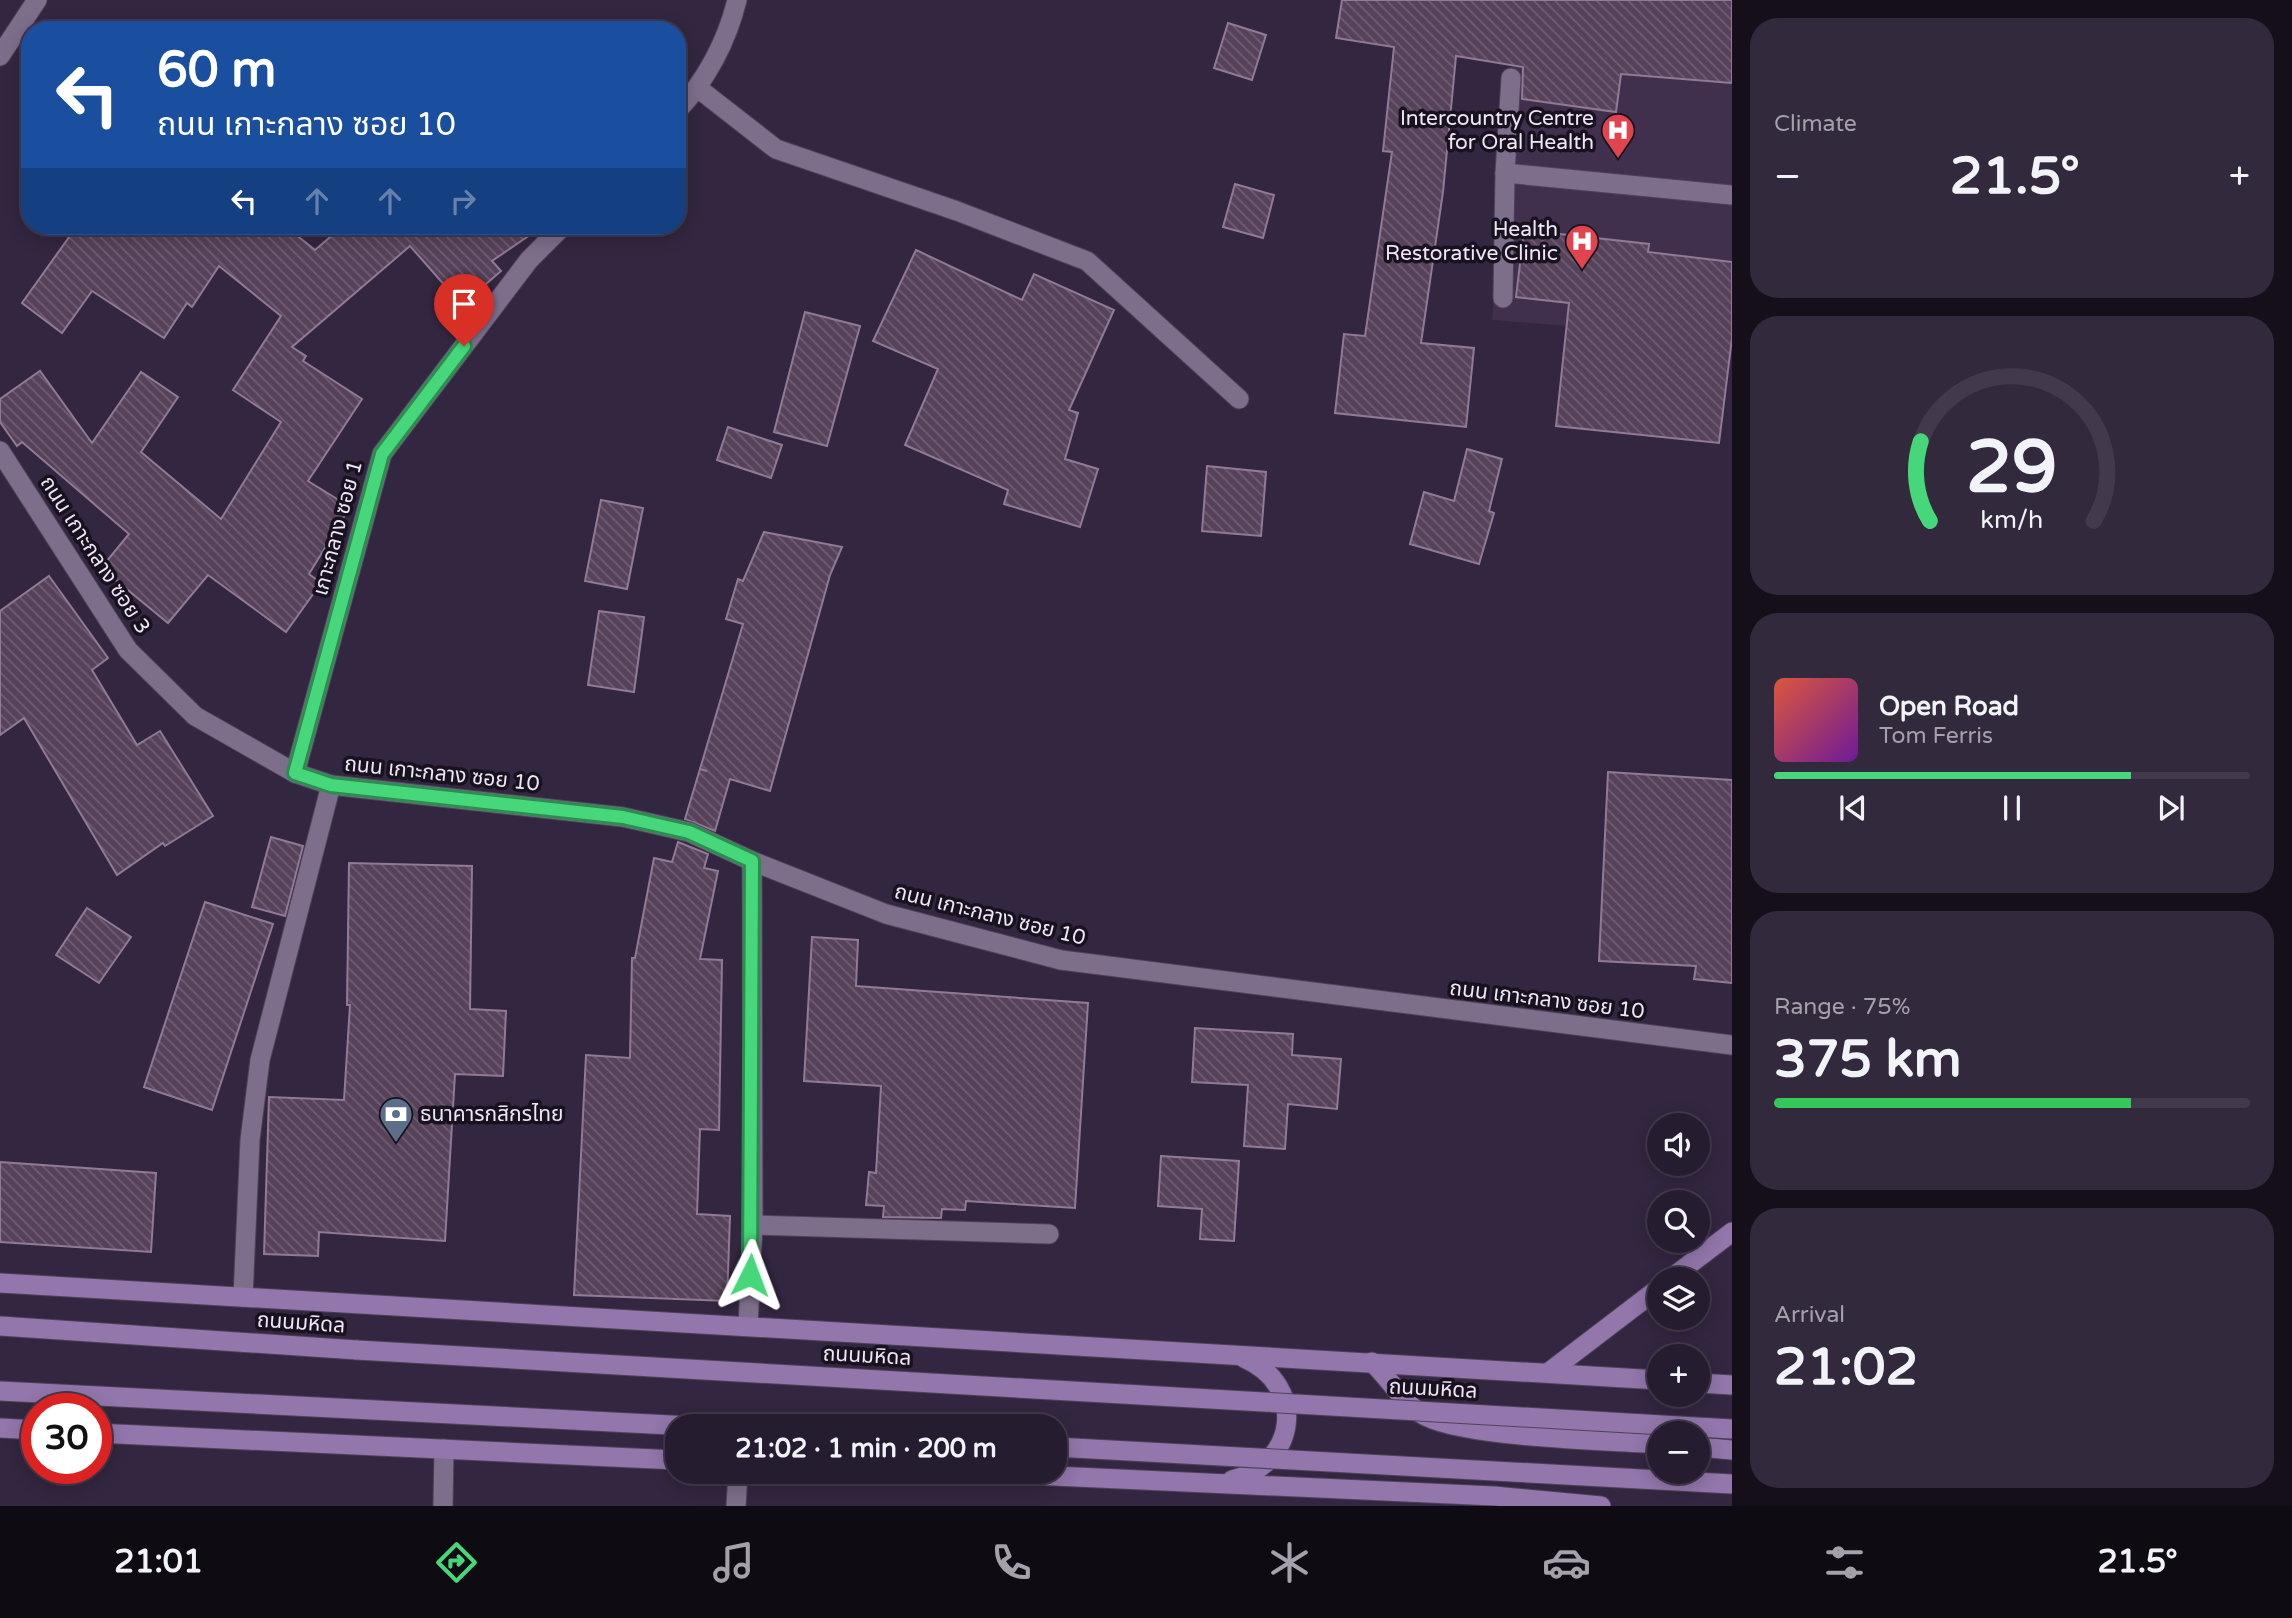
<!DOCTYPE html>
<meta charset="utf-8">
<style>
:root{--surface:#261c30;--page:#32293c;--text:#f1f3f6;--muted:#a4a1ab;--line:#423a4c;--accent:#45d77a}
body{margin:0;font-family:"Varela Round","Noto Sans Thai",sans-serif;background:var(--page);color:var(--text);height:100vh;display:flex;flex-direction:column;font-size:26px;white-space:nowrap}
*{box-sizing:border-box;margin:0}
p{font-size:23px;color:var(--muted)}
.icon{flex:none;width:38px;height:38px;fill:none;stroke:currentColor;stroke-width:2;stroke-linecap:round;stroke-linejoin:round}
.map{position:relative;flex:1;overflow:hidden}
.side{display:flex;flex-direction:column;gap:18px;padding:18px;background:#150f1a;width:560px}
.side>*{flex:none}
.guide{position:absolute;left:21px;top:21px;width:665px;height:214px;border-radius:28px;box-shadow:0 4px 18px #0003,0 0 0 2px var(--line);background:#1a4fa0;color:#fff;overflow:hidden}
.buttons{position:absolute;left:1647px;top:1113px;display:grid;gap:14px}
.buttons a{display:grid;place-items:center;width:63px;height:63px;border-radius:50%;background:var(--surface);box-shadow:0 4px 18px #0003,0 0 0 2px var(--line);font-size:35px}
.speed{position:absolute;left:21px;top:1393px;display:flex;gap:14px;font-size:35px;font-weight:700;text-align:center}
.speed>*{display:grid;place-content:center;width:91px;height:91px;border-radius:50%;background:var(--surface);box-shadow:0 4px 18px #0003,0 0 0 2px var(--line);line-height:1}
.speed .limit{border:10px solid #d22;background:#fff;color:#111}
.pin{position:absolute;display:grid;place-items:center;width:60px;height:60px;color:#fff;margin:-72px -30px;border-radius:50% 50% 50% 0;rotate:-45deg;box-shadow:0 0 7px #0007}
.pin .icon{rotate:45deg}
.me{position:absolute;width:77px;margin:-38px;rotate:3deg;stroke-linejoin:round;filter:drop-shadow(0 0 5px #0008)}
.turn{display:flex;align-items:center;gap:24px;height:147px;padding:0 21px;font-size:32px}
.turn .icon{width:91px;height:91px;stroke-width:2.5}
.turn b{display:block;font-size:49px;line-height:60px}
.lanes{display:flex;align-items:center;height:66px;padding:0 21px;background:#0003;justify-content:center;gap:35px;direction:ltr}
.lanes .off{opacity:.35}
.big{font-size:52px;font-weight:700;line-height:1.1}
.side .card{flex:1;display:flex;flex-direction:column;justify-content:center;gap:10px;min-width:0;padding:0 24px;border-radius:28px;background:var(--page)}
.side .dial{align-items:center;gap:0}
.dial svg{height:182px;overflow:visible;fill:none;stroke:var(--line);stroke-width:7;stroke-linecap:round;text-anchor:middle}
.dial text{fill:var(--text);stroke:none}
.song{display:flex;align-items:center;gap:21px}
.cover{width:84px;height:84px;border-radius:10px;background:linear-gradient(135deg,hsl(10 70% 55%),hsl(280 70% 35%))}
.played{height:7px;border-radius:4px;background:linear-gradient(90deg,var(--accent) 75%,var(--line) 75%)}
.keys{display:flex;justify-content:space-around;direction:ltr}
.heat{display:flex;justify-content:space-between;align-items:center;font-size:38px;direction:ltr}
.charge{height:10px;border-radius:5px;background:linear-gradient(90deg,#34c759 75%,var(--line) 0)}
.trip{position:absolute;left:665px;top:1414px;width:402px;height:70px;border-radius:28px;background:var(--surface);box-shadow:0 4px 18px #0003,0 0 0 2px var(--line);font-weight:700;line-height:70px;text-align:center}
.tab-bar{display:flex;height:112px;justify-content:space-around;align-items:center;background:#0f0b13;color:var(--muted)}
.tab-bar .icon{width:49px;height:49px}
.tab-bar .active{color:var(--accent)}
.tab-bar b{font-size:32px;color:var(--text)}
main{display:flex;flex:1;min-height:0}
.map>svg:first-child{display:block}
</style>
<main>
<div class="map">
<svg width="1732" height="1506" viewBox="0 0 1732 1506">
<defs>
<pattern id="building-back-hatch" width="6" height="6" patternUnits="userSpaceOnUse" patternTransform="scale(1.75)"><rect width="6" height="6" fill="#56425a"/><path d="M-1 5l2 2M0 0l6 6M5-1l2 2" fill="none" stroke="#6f5d72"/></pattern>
</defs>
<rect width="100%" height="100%" fill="#332640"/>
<path fill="#40304e" d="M1517 0H1732V339L1492 320Z"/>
<g fill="url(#building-back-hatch)" stroke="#907a95" stroke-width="2">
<path d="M1342 0H1732V83L1621 74 1616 112 1522 99 1523 67 1456 56 1443 192 1421 343 1474 348 1466 427 1335 413 1344 334 1365 336 1392 152 1383 151 1394 47 1336 38Z"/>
<path d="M1228 23 1266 35 1252 80 1214 68Z"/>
<path d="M1235 184 1274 195 1263 238 1223 227Z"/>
<path d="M77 226H285L315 250 343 226H543L492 261 501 271 462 305 410 246 292 347 306 356 303 361 362 399 308 481 350 507 309 574 321 583 286 632 208 575 168 623 101 568 129 534 22 442 17 446 0 422V399L40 371 92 443 141 372 178 397 141 452 221 519 281 422 233 390 281 316 219 266 192 307 187 303 164 338 92 291 62 333 22 303Z"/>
<path d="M1524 230 1649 244 1648 252 1732 262V338L1719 443 1556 426 1569 303 1516 297Z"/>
<path d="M916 250 1022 300 1034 274 1114 310 1069 410 1078 413 1065 459 1098 469 1080 527 1004 504 1008 490 905 445 938 369 873 341Z"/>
<path d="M805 312 860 326 827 446 774 432Z"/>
<path d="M728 427 782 445 771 478 717 460Z"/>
<path d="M1467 449 1502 459 1489 511 1494 513 1479 564 1410 544 1424 492 1454 501Z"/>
<path d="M1207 466 1266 472 1261 536 1202 531Z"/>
<path d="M601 500 643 508 627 589 585 581Z"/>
<path d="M764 532 842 547 830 575 770 791 730 779 715 831 685 819 700 769 707 771 700 769 743 624 726 619 738 579 743 581Z"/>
<path d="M49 576 108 658 92 670 137 745 160 731 213 816 165 846 163 843 117 875 24 718 0 735V611Z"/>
<path d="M599 611 644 617 634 692 588 685Z"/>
<path d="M1608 772 1732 780V983L1694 979 1696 966 1599 961Z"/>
<path d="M271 837 303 846 285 916 252 907Z"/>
<path d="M678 842 708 854 704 868 718 871 700 959 722 960 719 1130 700 1129 697 1214 730 1216 727 1301 574 1295 586 1055 630 1058 632 958H635L654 858 672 862Z"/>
<path d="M349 863 472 866 470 1009 506 1011 503 1076 455 1074 445 1241 319 1232 318 1256 264 1254 269 1097 344 1100 350 1005H347Z"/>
<path d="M205 902 273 924 212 1110 144 1087Z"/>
<path d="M87 908 131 937 99 983 56 955Z"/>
<path d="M812 937 858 940 856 986 1088 1003 1075 1208 966 1201 965 1210 942 1209 941 1218 883 1217 884 1206 866 1205 869 1172 876 1173 881 1086 804 1081Z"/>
<path d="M1195 1028 1293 1034 1292 1055 1341 1059 1337 1109 1288 1104 1285 1149 1244 1146 1248 1085 1192 1082Z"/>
<path d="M1161 1156 1239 1161 1234 1241 1200 1239 1202 1209 1158 1206Z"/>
<path d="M0 1162 156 1173 151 1252 0 1242Z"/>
</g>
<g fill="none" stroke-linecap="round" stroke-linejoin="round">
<defs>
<g id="service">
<path d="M1511 78 1505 173 1732 195"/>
<path d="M1503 298 1505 173"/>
<path d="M243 1297 250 1140 260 1060 331 785"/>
<path d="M443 1506 444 1449"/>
</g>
<g id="minor">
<path d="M0 56 37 0"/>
<path d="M699 89 776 149 957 211 1087 261 1239 399"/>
<path d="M677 111C706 81 727 41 737 0"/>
<path d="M0 451 128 650 195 716 295 773 331 785 623 817 689 832 752 861 886 914 1061 960 1732 1045"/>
<path d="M295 773 382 454 529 260 563 226"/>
<path d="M753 1225 1049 1234"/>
<path d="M748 1326 753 1225 752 861"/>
<path d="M736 1506 738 1472"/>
</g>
<g id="secondary">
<path d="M1670 1279 1732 1232"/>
<path d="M0 1283 1659 1380"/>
<path d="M0 1326 357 1350"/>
<path d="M1372 1362C1389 1378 1401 1400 1420 1413 1456 1438 1608 1440 1659 1444"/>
<path d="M1549 1372 1659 1288"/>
<path d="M1698 1383 1732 1385"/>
<path d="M0 1391 690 1426"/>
<path d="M0 1428 37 1430"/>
<path d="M96 1433 677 1460"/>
<path d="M1698 1447 1732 1450"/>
<path d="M967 1472 1494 1496 1601 1506"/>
<path d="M1232 1480C1298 1464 1307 1385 1244 1358"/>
</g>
</defs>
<use href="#service" stroke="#4e4358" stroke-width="21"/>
<use href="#minor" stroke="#4e4358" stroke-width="21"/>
<use href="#secondary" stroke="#4e4358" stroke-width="21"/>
<use href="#service" stroke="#7d6e8c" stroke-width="19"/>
<use href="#minor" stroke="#7d6e8c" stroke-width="19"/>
<use href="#secondary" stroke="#9276ac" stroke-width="19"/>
<defs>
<g id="secondary-bridge">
<path d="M357 1350 1732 1429"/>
<path d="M1055 1447 1732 1484"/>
</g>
</defs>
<use href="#secondary-bridge" stroke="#4e4358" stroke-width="21" stroke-linecap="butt"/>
<use href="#secondary-bridge" stroke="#9276ac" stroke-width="19"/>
</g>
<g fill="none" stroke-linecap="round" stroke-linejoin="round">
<defs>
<path id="route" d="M464 346 382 454 295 773 331 785 623 817 689 832 752 861 750 1275"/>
</defs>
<use href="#route" stroke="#2d8c4f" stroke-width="18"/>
<use href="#route" stroke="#45d77a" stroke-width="12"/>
</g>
<defs>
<symbol id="hospital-pin" viewBox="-11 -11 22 30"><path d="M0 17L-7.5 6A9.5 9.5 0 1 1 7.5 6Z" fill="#e0444e" stroke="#18121e"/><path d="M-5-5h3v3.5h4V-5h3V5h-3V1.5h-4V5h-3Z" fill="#fff"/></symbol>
<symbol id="bank-pin" viewBox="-11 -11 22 30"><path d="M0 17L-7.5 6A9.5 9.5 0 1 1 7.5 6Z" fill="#5c6f8a" stroke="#18121e"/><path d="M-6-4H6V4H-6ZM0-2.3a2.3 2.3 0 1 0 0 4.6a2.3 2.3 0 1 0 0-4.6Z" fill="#fff"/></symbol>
</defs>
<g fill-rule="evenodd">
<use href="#hospital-pin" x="1599" y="111" width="38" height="52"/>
<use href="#hospital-pin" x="1563" y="222" width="38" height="52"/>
<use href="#bank-pin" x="377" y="1095" width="38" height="52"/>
</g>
<g text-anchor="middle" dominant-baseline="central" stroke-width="7" stroke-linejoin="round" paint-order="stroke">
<g font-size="21" fill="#eee6f7" stroke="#18121e" text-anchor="end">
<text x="1594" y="118">Intercountry Centre<tspan x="1594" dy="24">for Oral Health</tspan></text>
<text x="1558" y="229">Health<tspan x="1558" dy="24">Restorative Clinic</tspan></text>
<text x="420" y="1114" text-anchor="start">ธนาคารกสิกรไทย</text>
</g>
<g font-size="21" fill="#eee6f7" stroke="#18121e">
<text transform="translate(338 528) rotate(-75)">เกาะกลาง ซอย 1</text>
<text transform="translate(95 555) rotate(57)">ถนน เกาะกลาง ซอย 3</text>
<text transform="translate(442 774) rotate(6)">ถนน เกาะกลาง ซอย 10</text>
<text transform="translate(990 915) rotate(14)">ถนน เกาะกลาง ซอย 10</text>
<text transform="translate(1547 1000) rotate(7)">ถนน เกาะกลาง ซอย 10</text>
<text transform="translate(301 1323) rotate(4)">ถนนมหิดล</text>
<text transform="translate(867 1356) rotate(3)">ถนนมหิดล</text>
<text transform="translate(1433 1389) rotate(3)">ถนนมหิดล</text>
</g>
</g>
</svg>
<div class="buttons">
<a><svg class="icon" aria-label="sound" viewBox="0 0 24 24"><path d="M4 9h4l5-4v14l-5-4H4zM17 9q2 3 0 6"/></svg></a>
<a><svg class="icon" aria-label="search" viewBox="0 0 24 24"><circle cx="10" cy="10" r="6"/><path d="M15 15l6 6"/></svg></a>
<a><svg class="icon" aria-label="layers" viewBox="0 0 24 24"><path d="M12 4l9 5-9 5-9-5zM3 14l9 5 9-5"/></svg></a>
<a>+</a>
<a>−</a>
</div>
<div class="speed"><div class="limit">30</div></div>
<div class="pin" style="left:464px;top:346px;background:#d93025"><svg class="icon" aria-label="arrive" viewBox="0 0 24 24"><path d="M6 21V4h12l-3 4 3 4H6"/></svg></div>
<svg class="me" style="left:750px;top:1275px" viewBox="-20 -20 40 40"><path d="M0-17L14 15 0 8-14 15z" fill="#45d77a" stroke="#fff" stroke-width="4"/></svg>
<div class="trip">21:02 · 1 min · 200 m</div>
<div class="guide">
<div class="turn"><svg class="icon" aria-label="left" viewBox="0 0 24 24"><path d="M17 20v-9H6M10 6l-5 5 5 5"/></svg><div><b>60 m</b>ถนน เกาะกลาง ซอย 10</div></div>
<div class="lanes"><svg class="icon" aria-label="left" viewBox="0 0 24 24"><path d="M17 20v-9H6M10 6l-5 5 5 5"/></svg><svg class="icon off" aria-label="ahead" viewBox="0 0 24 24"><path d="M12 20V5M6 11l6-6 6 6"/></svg><svg class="icon off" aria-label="ahead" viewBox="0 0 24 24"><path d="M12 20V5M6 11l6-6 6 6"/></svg><svg class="icon off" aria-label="right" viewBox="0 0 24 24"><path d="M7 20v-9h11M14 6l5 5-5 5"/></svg></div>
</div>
</div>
<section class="side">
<div class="card"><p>Climate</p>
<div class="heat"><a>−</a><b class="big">21.5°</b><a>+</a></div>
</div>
<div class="card dial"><svg viewBox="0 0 100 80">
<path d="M14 69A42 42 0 1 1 86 69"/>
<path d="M14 69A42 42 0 0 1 10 34" stroke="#45d77a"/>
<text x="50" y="56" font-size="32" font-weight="700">29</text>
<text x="50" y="72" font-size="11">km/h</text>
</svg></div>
<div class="card">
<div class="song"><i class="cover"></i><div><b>Open Road</b><p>Tom Ferris</p></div></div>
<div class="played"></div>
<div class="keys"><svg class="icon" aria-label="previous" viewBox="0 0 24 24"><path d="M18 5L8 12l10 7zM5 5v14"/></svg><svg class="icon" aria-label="pause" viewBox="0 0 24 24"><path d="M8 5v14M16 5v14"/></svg><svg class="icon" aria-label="next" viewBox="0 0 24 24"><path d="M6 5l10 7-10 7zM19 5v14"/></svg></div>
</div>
<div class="card"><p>Range · 75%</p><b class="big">375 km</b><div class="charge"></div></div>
<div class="card"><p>Arrival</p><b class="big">21:02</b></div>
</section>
</main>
<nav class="tab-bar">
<b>21:01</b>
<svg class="icon active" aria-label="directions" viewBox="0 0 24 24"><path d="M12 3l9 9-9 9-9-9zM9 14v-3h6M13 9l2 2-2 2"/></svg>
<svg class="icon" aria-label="music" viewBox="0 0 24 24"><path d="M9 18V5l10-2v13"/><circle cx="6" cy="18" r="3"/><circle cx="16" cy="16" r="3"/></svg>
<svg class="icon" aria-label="phone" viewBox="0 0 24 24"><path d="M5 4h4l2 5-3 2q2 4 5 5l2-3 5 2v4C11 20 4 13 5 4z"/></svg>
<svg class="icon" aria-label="climate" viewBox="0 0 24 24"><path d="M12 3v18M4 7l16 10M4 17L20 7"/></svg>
<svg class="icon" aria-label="car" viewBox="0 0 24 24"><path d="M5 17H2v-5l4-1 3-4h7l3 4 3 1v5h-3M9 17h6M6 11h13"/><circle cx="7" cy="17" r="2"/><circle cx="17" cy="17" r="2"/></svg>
<svg class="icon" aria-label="filters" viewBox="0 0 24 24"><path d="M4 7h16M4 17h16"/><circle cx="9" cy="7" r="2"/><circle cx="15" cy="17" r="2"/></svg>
<b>21.5°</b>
</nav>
